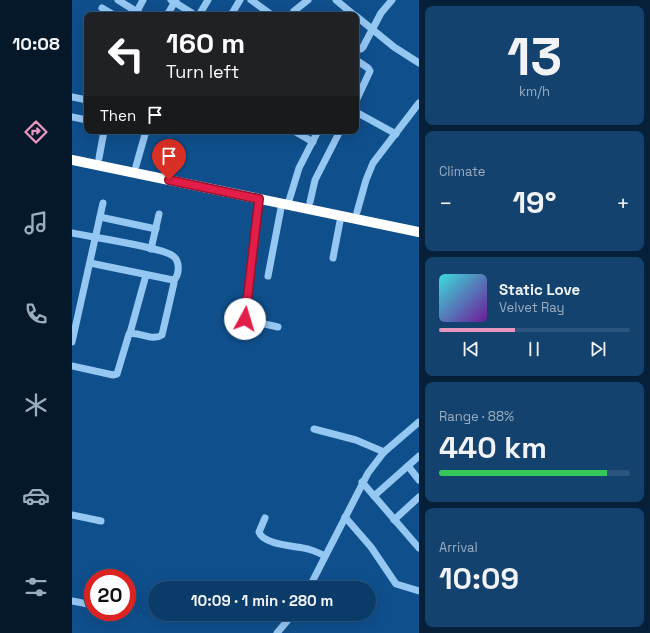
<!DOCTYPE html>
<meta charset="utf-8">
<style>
:root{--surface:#0b3b69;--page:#14426f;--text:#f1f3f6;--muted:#9aadc0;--line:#2b557d;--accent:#e797bd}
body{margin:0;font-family:"Space Grotesk",sans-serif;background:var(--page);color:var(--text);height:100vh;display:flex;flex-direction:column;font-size:15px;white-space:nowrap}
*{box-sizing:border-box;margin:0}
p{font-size:13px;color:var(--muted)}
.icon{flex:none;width:22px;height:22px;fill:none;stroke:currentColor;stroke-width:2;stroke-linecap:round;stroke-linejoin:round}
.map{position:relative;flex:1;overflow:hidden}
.panel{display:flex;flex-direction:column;gap:6px;padding:6px;background:#06203a;width:231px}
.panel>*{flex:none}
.banner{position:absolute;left:12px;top:12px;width:275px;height:122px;border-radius:8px;box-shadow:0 4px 16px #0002,0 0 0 1px var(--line);background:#202124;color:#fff;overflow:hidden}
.speed{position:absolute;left:12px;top:569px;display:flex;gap:8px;font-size:20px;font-weight:700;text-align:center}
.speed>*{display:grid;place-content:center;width:52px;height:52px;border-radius:50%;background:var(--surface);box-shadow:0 4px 16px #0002,0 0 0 1px var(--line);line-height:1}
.speed .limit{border:6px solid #d22;background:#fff;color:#111}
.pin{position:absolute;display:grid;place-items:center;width:34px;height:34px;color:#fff;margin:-41px -17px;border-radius:50% 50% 50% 0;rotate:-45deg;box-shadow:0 0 4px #0007}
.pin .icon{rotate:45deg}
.me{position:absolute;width:44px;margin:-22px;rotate:6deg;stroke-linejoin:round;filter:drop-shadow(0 0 3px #0008)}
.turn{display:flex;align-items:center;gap:14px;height:84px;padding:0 16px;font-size:18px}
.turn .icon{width:52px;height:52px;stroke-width:2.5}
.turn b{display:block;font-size:28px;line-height:34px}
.then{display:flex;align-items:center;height:38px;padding:0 16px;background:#0003;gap:8px;font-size:15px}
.big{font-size:30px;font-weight:700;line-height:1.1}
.panel .card{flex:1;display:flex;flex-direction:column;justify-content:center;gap:6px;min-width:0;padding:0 14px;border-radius:8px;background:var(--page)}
.panel .dial{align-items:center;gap:0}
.dial b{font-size:52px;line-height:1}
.song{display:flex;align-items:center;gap:12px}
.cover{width:48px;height:48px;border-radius:6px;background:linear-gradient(135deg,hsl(180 70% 55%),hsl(280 70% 35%))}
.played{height:4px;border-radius:2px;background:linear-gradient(90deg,var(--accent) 40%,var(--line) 40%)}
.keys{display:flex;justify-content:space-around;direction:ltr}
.heat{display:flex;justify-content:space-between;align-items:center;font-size:22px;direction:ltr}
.charge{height:6px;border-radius:3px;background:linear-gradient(90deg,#34c759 88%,var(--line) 0)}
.trip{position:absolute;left:76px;top:581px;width:228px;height:40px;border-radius:20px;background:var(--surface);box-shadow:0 4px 16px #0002,0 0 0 1px var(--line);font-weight:700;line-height:40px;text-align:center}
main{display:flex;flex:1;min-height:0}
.tabs{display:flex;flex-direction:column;width:72px;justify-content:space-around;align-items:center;background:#04182a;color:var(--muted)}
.tabs .icon{width:28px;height:28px}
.tabs .active{color:var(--accent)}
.tabs b{font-size:18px;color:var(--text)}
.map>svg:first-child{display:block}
</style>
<main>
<nav class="tabs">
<b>10:08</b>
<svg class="icon active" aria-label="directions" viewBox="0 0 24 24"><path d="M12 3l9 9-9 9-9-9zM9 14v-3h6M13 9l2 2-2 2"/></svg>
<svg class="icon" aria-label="music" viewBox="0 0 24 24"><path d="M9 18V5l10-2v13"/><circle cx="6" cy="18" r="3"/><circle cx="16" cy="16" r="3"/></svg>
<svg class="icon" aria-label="phone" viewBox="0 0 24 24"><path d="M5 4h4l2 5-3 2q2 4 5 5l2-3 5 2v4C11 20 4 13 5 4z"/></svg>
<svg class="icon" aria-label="climate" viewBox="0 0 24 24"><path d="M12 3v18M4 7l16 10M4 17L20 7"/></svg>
<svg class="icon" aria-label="car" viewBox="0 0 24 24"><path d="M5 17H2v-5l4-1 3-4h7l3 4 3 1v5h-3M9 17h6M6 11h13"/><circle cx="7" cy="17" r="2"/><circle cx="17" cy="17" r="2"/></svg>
<svg class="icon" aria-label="filters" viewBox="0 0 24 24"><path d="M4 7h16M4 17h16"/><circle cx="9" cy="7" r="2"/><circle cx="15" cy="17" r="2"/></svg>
</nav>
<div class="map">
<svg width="347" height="633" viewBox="0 0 347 633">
<rect width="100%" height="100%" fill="#0f4f8c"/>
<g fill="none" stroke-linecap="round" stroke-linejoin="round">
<g stroke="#95c7f3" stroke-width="7">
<path d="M46 0 70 15"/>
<path d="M99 0 123 15"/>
<path d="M179 0 200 15"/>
<path d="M264 0 282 15"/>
<path d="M30 8 42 15"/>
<path d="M222 11 236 0"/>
<path d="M63 15 71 0"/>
<path d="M95 15 104 0"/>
<path d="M127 15 136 0"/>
<path d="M159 15 168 0"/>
<path d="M284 16 322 47 347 63"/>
<path d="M284 48 289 49 291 47 309 13 320 0"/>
<path d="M284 60 296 68 298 71 284 101"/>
<path d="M0 97 15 100"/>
<path d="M284 112 324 134"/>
<path d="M0 117 15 120"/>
<path d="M222 131 241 142"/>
<path d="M27 158 32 131"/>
<path d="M64 166 74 131"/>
<path d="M187 199 173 317 175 320 206 327"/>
<path d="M238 202 243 180 268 131"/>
<path d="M216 204 227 168 246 131"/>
<path d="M285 212 294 180 301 163 347 103"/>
<path d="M28 217 84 229"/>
<path d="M0 233C18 237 90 247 101 256 108 261 108 275 101 281"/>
<path d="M79 249 87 214"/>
<path d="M261 258 269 216"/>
<path d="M196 276 210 203"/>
<path d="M58 333 74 275"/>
<path d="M0 342 31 203"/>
<path d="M0 366 41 375 45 374 57 334C67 331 80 342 90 335L102 283 101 280 18 263"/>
<path d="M242 429 284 440 312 452"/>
<path d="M336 466 347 480"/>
<path d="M290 482 347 548"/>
<path d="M302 496 347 456"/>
<path d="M0 515 29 521"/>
<path d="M273 517 299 547 324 584 347 591"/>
<path d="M193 518 187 532C191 545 224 546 236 549 242 551 248 553 253 556"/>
<path d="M322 520 347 497"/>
<path d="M237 588 296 473 312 452 347 422"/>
<path d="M0 601 21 605"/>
<path d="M205 633 221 614"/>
</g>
<path stroke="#fff" stroke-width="10" d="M0 160 347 232"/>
</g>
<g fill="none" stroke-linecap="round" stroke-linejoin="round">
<defs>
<path id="route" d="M97 180 187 199 173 319"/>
</defs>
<use href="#route" stroke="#92132f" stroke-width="10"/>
<use href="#route" stroke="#e11d48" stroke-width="7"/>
</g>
</svg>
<div class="speed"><div class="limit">20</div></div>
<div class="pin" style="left:97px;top:180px;background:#d93025"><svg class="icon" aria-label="arrive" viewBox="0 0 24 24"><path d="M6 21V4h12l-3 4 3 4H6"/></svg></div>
<svg class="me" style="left:173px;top:319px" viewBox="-20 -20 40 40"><circle r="19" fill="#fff"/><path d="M0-13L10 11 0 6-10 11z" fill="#e11d48"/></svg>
<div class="trip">10:09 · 1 min · 280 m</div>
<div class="banner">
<div class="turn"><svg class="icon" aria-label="left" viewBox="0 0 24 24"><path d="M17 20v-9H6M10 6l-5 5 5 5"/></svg><div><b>160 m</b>Turn left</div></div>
<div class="then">Then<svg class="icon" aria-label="arrive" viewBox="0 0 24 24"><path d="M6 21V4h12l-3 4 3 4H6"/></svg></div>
</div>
</div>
<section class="panel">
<div class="card dial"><b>13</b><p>km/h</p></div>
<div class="card"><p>Climate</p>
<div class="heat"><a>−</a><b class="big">19°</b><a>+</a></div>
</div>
<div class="card">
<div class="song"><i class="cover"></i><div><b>Static Love</b><p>Velvet Ray</p></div></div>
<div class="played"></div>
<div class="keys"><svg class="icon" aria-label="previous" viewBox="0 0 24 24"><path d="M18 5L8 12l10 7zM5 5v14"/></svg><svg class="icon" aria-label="pause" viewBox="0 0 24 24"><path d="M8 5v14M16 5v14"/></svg><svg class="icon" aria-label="next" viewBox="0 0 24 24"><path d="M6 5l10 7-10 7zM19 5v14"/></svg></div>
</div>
<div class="card"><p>Range · 88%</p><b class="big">440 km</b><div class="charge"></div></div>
<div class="card"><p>Arrival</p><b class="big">10:09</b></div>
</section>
</main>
